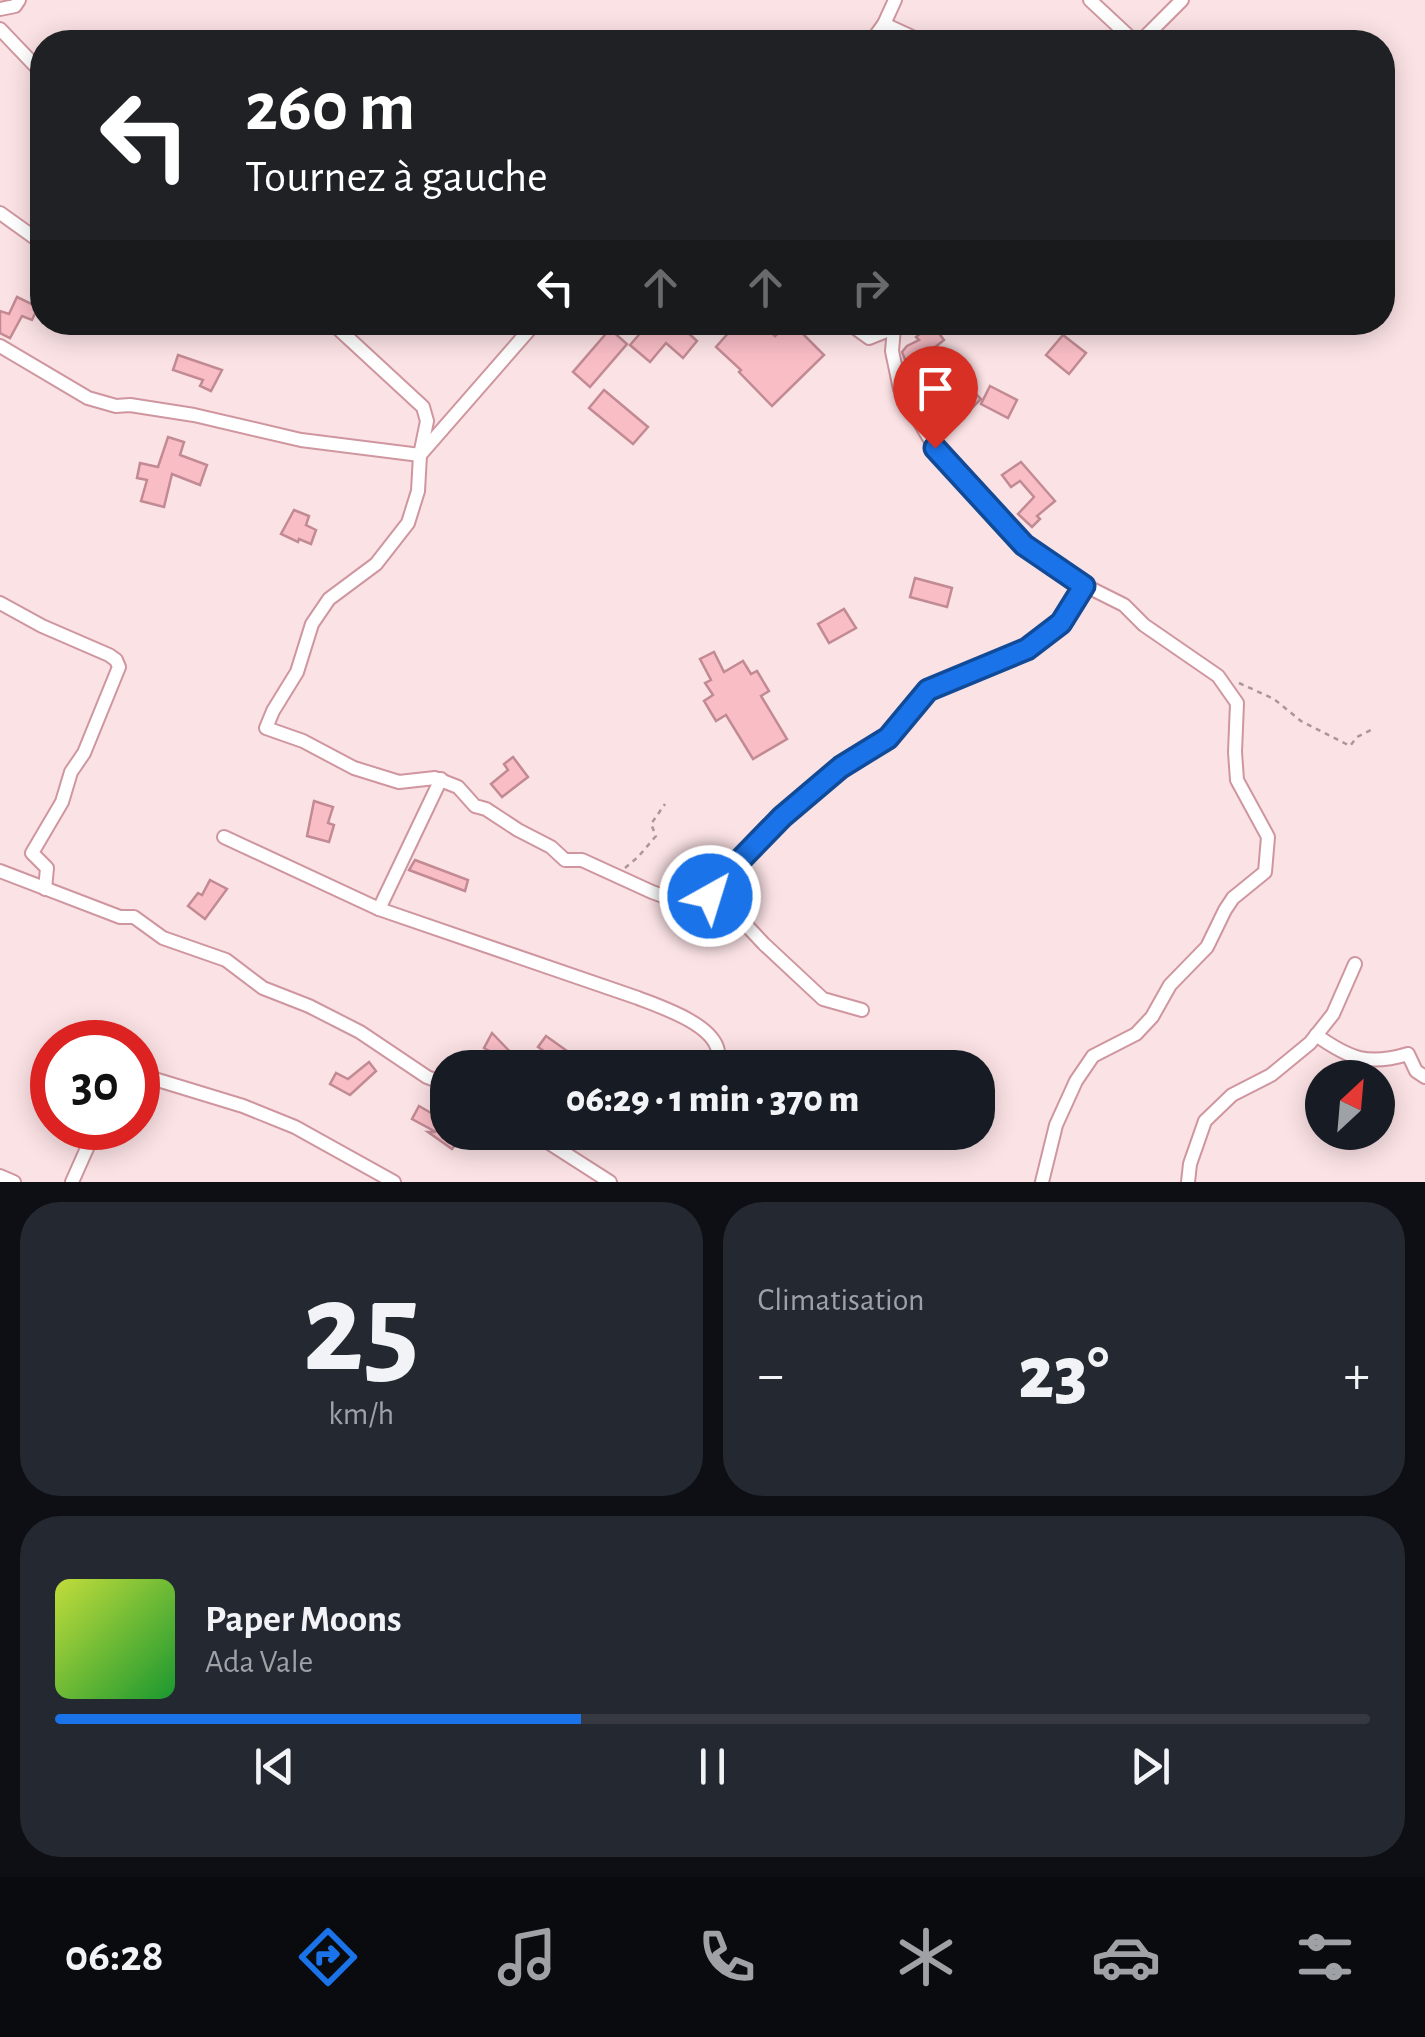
<!DOCTYPE html>
<html lang="fr">
<meta charset="utf-8">
<style>
:root{--surface:#171b24;--page:#242831;--text:#f1f3f6;--muted:#9ea1a6;--line:#363941;--accent:#1a73e8}
body{margin:0;font-family:"Alegreya Sans",sans-serif;background:var(--page);color:var(--text);height:100vh;display:flex;flex-direction:column;font-size:38px;white-space:nowrap}
*{box-sizing:border-box;margin:0}
p{font-size:32px;color:var(--muted)}
.icon{flex:none;width:55px;height:55px;fill:none;stroke:currentColor;stroke-width:2;stroke-linecap:round;stroke-linejoin:round}
.map{position:relative;height:1182px;overflow:hidden}
.sheet{display:flex;flex-direction:column;gap:20px;padding:20px;background:#0d0f14;flex:1}
.sheet>*{flex:none}
.hud{position:absolute;left:30px;top:30px;width:1365px;height:305px;border-radius:40px;box-shadow:0 5px 25px #0003;background:#202124;color:#fff;overflow:hidden}
.needle{width:65px;rotate:26deg}
.tools{position:absolute;left:1305px;top:1060px;display:grid;gap:20px}
.tools a{display:grid;place-items:center;width:90px;height:90px;border-radius:50%;background:var(--surface);box-shadow:0 5px 25px #0003;font-size:50px}
.speed{position:absolute;left:30px;top:1020px;display:flex;gap:20px;font-size:50px;font-weight:700;text-align:center}
.speed>*{display:grid;place-content:center;width:130px;height:130px;border-radius:50%;background:var(--surface);box-shadow:0 5px 25px #0003;line-height:1}
.speed .limit{border:15px solid #d22;background:#fff;color:#111}
.pin{position:absolute;display:grid;place-items:center;width:85px;height:85px;color:#fff;margin:-102px -42px;border-radius:50% 50% 50% 0;rotate:-45deg;box-shadow:0 0 10px #0007}
.pin .icon{rotate:45deg}
.me{position:absolute;width:110px;margin:-55px;rotate:39deg;stroke-linejoin:round;filter:drop-shadow(0 0 8px #0008)}
.turn{display:flex;align-items:center;gap:35px;height:210px;padding:0 50px;font-size:45px}
.turn .icon{width:130px;height:130px;stroke-width:2.5}
.turn b{display:block;font-size:70px;line-height:85px}
.lanes{display:flex;align-items:center;height:95px;padding:0 50px;background:#0003;justify-content:center;gap:50px;direction:ltr}
.lanes .off{opacity:.35}
.big{font-size:75px;font-weight:800;line-height:1.1}
.sheet .tile{flex:1;display:flex;flex-direction:column;justify-content:center;gap:15px;min-width:0;padding:0 35px;border-radius:40px;background:var(--page)}
.sheet .dial{align-items:center;gap:0}
.dial b{font-size:130px;line-height:1}
.song{display:flex;align-items:center;gap:30px}
.cover{width:120px;height:120px;border-radius:15px;background:linear-gradient(135deg,hsl(70 70% 55%),hsl(130 70% 35%))}
.played{height:10px;border-radius:5px;background:linear-gradient(90deg,var(--accent) 40%,var(--line) 40%)}
.keys{display:flex;justify-content:space-around;direction:ltr}
.heat{display:flex;justify-content:space-between;align-items:center;font-size:55px;direction:ltr}
.sheet .tiles{flex:1;display:grid;gap:20px;grid-template-columns:1fr 1fr}
.tile:last-child{grid-column:span 2}
.trip{position:absolute;left:430px;top:1050px;width:565px;height:100px;border-radius:40px;background:var(--surface);box-shadow:0 5px 25px #0003;font-weight:800;line-height:100px;text-align:center}
.menu{display:flex;height:160px;justify-content:space-around;align-items:center;background:#090b0e;color:var(--muted)}
.menu .icon{width:70px;height:70px}
.menu .active{color:var(--accent)}
.menu b{font-size:45px;color:var(--text)}
.map>svg:first-child{display:block}
</style>
<div class="map">
<svg width="1425" height="1182" viewBox="0 0 1425 1182">
<rect width="100%" height="100%" fill="#fbe2e5"/>
<g fill="#f9bdc6" stroke="#c28a93" stroke-width="2.5">
<path d="M17 297 38 307 32 320 22 316 10 338 0 333V311L9 314Z"/>
<path d="M650 322H676L697 341 683 358 666 343 650 362 630 345Z"/>
<path d="M738 322H760L775 336 791 322 824 355 772 406 739 372 741 370 716 347Z"/>
<path d="M932 324 944 340 924 356 947 384 934 395 916 373 921 370 906 362 902 352 907 346 919 340 916 337Z"/>
<path d="M610 329 627 344 590 387 573 372Z"/>
<path d="M1063 335 1086 353 1069 374 1046 355Z"/>
<path d="M178 355 222 370 211 391 200 386 203 380 173 370Z"/>
<path d="M960 378 981 399 969 411 948 390Z"/>
<path d="M990 386 1017 400 1008 418 981 404Z"/>
<path d="M604 390 648 427 633 444 589 408Z"/>
<path d="M168 437 184 442 180 455 207 465 200 485 172 474 164 507 141 501 147 480 137 478 140 463 158 467Z"/>
<path d="M1021 462 1055 501 1037 516 1040 519 1032 527 1018 514 1034 497 1020 481 1011 487 1002 475Z"/>
<path d="M294 510 309 516 306 525 316 530 311 544 299 539 298 542 281 534Z"/>
<path d="M915 578 952 588 947 607 910 597Z"/>
<path d="M844 609 856 628 829 643 818 624Z"/>
<path d="M714 652 724 672 743 661 751 674 757 671 769 691 761 696 787 739 753 759 726 715 716 721 704 701 713 695 705 683 711 680 700 659Z"/>
<path d="M513 757 528 777 502 797 491 784 508 770 504 764Z"/>
<path d="M314 801 333 807 328 823 334 825 329 842 307 836Z"/>
<path d="M415 860 468 880 465 891 409 870Z"/>
<path d="M210 880 227 889 205 919 188 906 198 893 202 895Z"/>
<path d="M492 1033 516 1058 524 1068H492L502 1058 484 1048Z"/>
<path d="M546 1036 577 1058 569 1068H546L554 1058 538 1047Z"/>
<path d="M369 1062 376 1071 350 1095 330 1084 336 1073 348 1079Z"/>
<path d="M419 1106 438 1117 436 1119 443 1124 448 1118V1132H455L461 1137 452 1149 428 1132H436L412 1119Z"/>
</g>
<g fill="none" stroke-linecap="round" stroke-linejoin="round">
<defs>
<g id="street">
<path d="M1090 0 1135 42"/>
<path d="M0 9 15 6 19 0"/>
<path d="M884 24 923 42"/>
<path d="M0 29 42 73"/>
<path d="M871 42 884 24 895 0"/>
<path d="M1140 42 1182 0"/>
<path d="M0 213 42 243"/>
<path d="M331 322 423 407 427 421 420 455 418 491 408 523 376 564 329 599 312 624 297 672 273 711 266 728 303 741 354 768 399 782 435 778 458 787 475 806 486 809 518 830 551 847 565 860H582L652 892 694 907 710 896 713 890"/>
<path d="M847 322 869 338 894 328 892 351 900 389 935 448 1025 545 1084 585 1124 605 1144 625 1218 676 1237 703 1235 752 1237 780 1268 837 1265 872 1233 898 1225 910 1207 947 1170 985 1152 1017 1136 1034 1093 1056 1076 1081 1056 1125 1042 1182"/>
<path d="M0 346 88 398 116 406 130 405 194 415 301 440 420 455 536 322"/>
<path d="M0 603 42 626 109 655 116 660 119 667 84 753 71 772 62 802 32 853 47 868 45 889"/>
<path d="M224 837 379 909 638 998C661 1007 713 1024 718 1051 720 1056 718 1062 718 1068"/>
<path d="M0 871 120 917H134L163 938 226 960 263 988 309 1006 360 1032 427 1077 448 1085"/>
<path d="M379 909 441 779"/>
<path d="M862 1010 823 999 764 944 712 889 781 817 841 767 888 738 928 689 1027 649 1061 623 1084 585"/>
<path d="M1316 1035C1350 1059 1368 1066 1408 1054L1416 1071 1425 1077"/>
<path d="M138 1074 243 1106 295 1127 394 1182"/>
<path d="M532 1132 610 1182"/>
<path d="M0 1176 14 1182"/>
<path d="M72 1182 96 1128"/>
<path d="M1188 1182 1190 1164 1205 1121 1232 1095 1271 1075 1310 1043 1333 1014 1355 964"/>
</g>
</defs>
<use href="#street" stroke="#cf969f" stroke-width="16"/>
<g stroke="#ad9598" stroke-width="2.5" stroke-dasharray="5 5" stroke-linecap="butt">
<path d="M1239 683 1274 699 1301 721 1350 746 1357 737 1371 730"/>
<path d="M625 868 638 857 656 836 651 824 665 804"/>
</g>
<use href="#street" stroke="#fff" stroke-width="12"/>
</g>
<g fill="none" stroke-linecap="round" stroke-linejoin="round">
<defs>
<path id="route" d="M710 896 714 890 712 889 782 817 841 767 888 738 928 690 1027 649 1061 623 1084 586 1024 545 935 448"/>
</defs>
<use href="#route" stroke="#114b97" stroke-width="25"/>
<use href="#route" stroke="#1a73e8" stroke-width="18"/>
</g>
</svg>
<div class="tools">
<a><svg class="needle" viewBox="-14 -14 28 28"><path d="M0-13l5 13h-10z" fill="#e53935"/><path d="M0 13l5-13h-10z" fill="#9ea1a6"/></svg></a>
</div>
<div class="speed"><div class="limit">30</div></div>
<div class="pin" style="left:935px;top:448px;background:#d93025"><svg class="icon" aria-label="arrive" viewBox="0 0 24 24"><path d="M6 21V4h12l-3 4 3 4H6"/></svg></div>
<svg class="me" style="left:710px;top:896px" viewBox="-20 -20 40 40"><circle r="17" fill="#1a73e8" stroke="#fff" stroke-width="3"/><path d="M0-11L8 9 0 5-8 9z" fill="#fff"/></svg>
<div class="trip">06:29 · 1 min · 370 m</div>
<div class="hud">
<div class="turn"><svg class="icon" aria-label="left" viewBox="0 0 24 24"><path d="M17 20v-9H6M10 6l-5 5 5 5"/></svg><div><b>260 m</b>Tournez à gauche</div></div>
<div class="lanes"><svg class="icon" aria-label="left" viewBox="0 0 24 24"><path d="M17 20v-9H6M10 6l-5 5 5 5"/></svg><svg class="icon off" aria-label="ahead" viewBox="0 0 24 24"><path d="M12 20V5M6 11l6-6 6 6"/></svg><svg class="icon off" aria-label="ahead" viewBox="0 0 24 24"><path d="M12 20V5M6 11l6-6 6 6"/></svg><svg class="icon off" aria-label="right" viewBox="0 0 24 24"><path d="M7 20v-9h11M14 6l5 5-5 5"/></svg></div>
</div>
</div>
<section class="sheet">
<div class="tiles">
<div class="tile dial"><b>25</b><p>km/h</p></div>
<div class="tile"><p>Climatisation</p>
<div class="heat"><a>−</a><b class="big">23°</b><a>+</a></div>
</div>
<div class="tile">
<div class="song"><i class="cover"></i><div><b>Paper Moons</b><p>Ada Vale</p></div></div>
<div class="played"></div>
<div class="keys"><svg class="icon" aria-label="previous" viewBox="0 0 24 24"><path d="M18 5L8 12l10 7zM5 5v14"/></svg><svg class="icon" aria-label="pause" viewBox="0 0 24 24"><path d="M8 5v14M16 5v14"/></svg><svg class="icon" aria-label="next" viewBox="0 0 24 24"><path d="M6 5l10 7-10 7zM19 5v14"/></svg></div>
</div>
</div>
</section>
<nav class="menu">
<b>06:28</b>
<svg class="icon active" aria-label="directions" viewBox="0 0 24 24"><path d="M12 3l9 9-9 9-9-9zM9 14v-3h6M13 9l2 2-2 2"/></svg>
<svg class="icon" aria-label="music" viewBox="0 0 24 24"><path d="M9 18V5l10-2v13"/><circle cx="6" cy="18" r="3"/><circle cx="16" cy="16" r="3"/></svg>
<svg class="icon" aria-label="phone" viewBox="0 0 24 24"><path d="M5 4h4l2 5-3 2q2 4 5 5l2-3 5 2v4C11 20 4 13 5 4z"/></svg>
<svg class="icon" aria-label="climate" viewBox="0 0 24 24"><path d="M12 3v18M4 7l16 10M4 17L20 7"/></svg>
<svg class="icon" aria-label="car" viewBox="0 0 24 24"><path d="M5 17H2v-5l4-1 3-4h7l3 4 3 1v5h-3M9 17h6M6 11h13"/><circle cx="7" cy="17" r="2"/><circle cx="17" cy="17" r="2"/></svg>
<svg class="icon" aria-label="filters" viewBox="0 0 24 24"><path d="M4 7h16M4 17h16"/><circle cx="9" cy="7" r="2"/><circle cx="15" cy="17" r="2"/></svg>
</nav>
